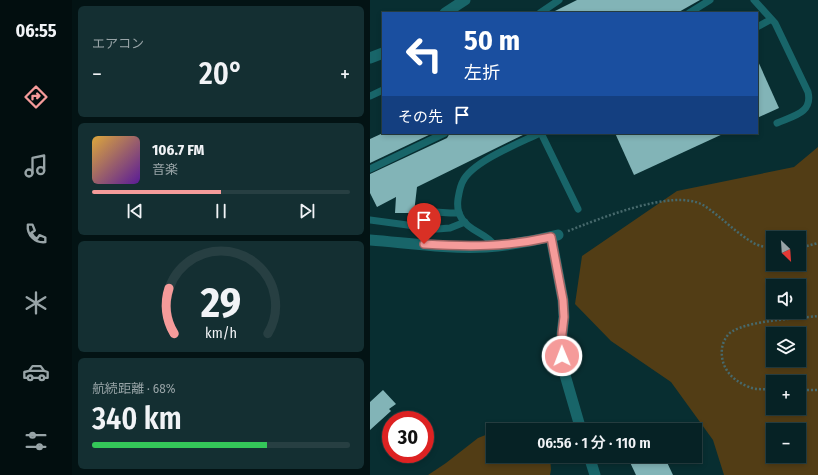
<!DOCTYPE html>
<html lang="ja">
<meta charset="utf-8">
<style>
:root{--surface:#062225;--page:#142f32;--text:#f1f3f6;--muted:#98a4a7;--line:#273f42;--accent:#f59b9a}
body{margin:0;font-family:"Fira Sans Condensed","Noto Sans JP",sans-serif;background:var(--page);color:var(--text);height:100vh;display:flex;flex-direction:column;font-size:15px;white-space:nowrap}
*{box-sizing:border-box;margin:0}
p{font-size:13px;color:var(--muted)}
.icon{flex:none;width:22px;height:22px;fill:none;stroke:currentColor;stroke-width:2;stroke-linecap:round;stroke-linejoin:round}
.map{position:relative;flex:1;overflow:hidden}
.details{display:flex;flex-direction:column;gap:6px;padding:6px;background:#031314;width:298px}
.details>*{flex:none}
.banner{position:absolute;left:12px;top:12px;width:376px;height:122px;border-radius:0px;box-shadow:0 2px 6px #0003,0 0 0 1px var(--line);background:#1a4fa0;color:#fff;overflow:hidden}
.needle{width:26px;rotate:155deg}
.buttons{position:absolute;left:396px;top:231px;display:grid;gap:8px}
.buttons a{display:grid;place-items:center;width:40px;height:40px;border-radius:0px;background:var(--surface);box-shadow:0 2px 6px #0003,0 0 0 1px var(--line);font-size:20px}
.speed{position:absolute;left:12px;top:411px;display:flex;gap:8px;font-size:20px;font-weight:700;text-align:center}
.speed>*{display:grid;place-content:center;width:52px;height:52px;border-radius:50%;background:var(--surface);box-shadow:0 2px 6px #0003,0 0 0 1px var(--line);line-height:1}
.speed .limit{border:6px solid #d22;background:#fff;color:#111}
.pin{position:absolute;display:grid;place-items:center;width:34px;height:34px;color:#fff;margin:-41px -17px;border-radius:50% 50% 50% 0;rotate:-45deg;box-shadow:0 0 4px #0007}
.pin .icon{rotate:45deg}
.me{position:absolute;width:44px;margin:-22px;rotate:359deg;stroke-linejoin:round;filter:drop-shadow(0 0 3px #0008)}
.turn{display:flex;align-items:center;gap:14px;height:84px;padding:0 16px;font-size:18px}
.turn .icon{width:52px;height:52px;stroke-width:2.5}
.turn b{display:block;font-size:28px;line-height:34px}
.then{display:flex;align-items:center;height:38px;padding:0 16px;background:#0003;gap:8px;font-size:15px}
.big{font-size:30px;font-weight:600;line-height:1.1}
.details .card{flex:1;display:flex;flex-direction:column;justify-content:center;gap:6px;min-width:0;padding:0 14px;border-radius:6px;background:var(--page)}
.details .dial{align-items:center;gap:0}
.dial svg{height:104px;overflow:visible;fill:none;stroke:var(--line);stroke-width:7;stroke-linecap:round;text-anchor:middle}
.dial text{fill:var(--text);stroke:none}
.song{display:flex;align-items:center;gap:12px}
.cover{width:48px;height:48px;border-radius:6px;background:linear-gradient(135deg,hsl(40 70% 55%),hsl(270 70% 35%))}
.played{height:4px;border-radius:2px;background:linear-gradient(90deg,var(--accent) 50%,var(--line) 50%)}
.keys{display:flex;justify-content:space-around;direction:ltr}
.heat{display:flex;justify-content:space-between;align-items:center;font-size:22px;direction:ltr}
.charge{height:6px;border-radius:3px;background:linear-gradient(90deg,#34c759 68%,var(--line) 0)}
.trip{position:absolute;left:116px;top:423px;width:216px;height:40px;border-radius:0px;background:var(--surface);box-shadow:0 2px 6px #0003,0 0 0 1px var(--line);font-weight:600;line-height:40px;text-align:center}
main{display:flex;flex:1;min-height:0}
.tabs{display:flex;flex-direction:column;width:72px;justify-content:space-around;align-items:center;background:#020e0f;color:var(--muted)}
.tabs .icon{width:28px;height:28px}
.tabs .current{color:var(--accent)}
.tabs b{font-size:18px;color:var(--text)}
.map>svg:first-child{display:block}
</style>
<main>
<nav class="tabs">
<b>06:55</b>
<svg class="icon current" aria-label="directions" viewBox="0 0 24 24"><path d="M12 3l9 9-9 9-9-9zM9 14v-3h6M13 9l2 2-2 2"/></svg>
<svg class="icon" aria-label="music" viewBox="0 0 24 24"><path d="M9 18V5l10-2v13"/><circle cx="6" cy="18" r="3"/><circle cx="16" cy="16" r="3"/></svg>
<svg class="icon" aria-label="phone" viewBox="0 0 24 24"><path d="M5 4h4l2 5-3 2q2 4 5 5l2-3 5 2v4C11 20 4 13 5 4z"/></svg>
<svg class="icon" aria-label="climate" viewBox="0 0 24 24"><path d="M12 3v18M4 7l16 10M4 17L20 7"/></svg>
<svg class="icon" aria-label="car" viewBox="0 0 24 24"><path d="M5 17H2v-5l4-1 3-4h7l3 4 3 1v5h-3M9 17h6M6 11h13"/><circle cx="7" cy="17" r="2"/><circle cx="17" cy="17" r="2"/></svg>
<svg class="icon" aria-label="filters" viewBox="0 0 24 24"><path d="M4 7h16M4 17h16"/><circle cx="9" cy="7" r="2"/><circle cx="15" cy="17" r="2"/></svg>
</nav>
<section class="details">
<div class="card"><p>エアコン</p>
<div class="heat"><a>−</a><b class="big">20°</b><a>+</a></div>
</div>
<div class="card">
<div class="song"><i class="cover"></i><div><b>106.7 FM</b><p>音楽</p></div></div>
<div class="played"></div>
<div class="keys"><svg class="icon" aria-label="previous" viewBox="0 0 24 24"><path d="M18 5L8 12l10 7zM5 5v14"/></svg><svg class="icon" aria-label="pause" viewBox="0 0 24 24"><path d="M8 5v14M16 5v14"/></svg><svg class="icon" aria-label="next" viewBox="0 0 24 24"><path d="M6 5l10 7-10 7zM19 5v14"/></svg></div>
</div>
<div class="card dial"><svg viewBox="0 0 100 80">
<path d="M14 69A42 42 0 1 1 86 69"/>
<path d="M14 69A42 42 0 0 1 10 34" stroke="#f59b9a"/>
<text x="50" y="56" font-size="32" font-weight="700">29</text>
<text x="50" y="72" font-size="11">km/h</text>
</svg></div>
<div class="card"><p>航続距離 · 68%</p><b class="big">340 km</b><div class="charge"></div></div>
</section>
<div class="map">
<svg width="448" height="475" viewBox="0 0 448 475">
<rect width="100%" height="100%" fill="#082e31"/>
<g fill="#523d15" fill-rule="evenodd">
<path d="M448 147V475H354L343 440 301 382 241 341 205 304 212 256 307 191 424 167ZM403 238H429V264H403ZM403 286H429V312H403ZM403 334H429V360H403ZM403 382H429V408H403ZM403 430H429V456H403Z"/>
<path d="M150 422 161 430H130Z"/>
<path d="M123 432V456H180L181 470 180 475H58L76 463 108 438Z"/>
</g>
<g fill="#82b4b7">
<path d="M207 0H330L307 13H181Z"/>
<path d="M387 59 409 108 387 118Z"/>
<path d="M13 133H63L0 163V139Z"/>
<path d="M80 133H157L47 187 44 213H25L26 197 7 207 0 193V174L77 138Z"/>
<path d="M245 133H355L264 175Z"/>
<path d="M13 390 26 404 19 409 21 411 0 430V402Z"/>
<path d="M257 456H294L303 475H266Z"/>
</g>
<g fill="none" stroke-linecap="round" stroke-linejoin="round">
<g stroke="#47696c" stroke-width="2.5" stroke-dasharray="2 2" stroke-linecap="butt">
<path d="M198 231C229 219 303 188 333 205 349 215 362 229 377 239 381 241 384 244 388 245 393 247 398 247 403 247"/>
<path d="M429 248 448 243"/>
<path d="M403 389C396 389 385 390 379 387 361 380 350 367 352 348 353 342 356 336 361 332 381 320 424 319 448 316"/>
<path d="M429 390H448"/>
</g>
<g stroke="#186569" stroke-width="7">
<path d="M384 0 405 23 438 92C443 113 423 116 407 123"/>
<path d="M170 13 189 0"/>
<path d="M319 13 340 0"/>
<path d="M387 27 400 20"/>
<path d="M0 96 13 90"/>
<path d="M171 133 208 209"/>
<path d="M0 169 75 133"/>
<path d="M51 211 80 213H89"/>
<path d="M0 220 67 229 80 228 95 222"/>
<path d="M125 246C117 233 100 232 92 219 88 213 87 206 88 199 89 193 90 186 93 181 103 161 150 143 170 133"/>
</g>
<g stroke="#186569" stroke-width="11">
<path d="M75 13 95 0"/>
<path d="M0 58 13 53"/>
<path d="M181 237 193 300 194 317 192 334V356L195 375 211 430"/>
<path d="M0 240C38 243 78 249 116 247 140 245 164 241 188 235"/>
<path d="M219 456 225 475"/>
</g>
</g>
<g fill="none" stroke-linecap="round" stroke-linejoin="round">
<defs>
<path id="route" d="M54 244C100 247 136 247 181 237L193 300 194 317 192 334V356"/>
</defs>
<use href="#route" stroke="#9f6564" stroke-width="10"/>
<use href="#route" stroke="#f59b9a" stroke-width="7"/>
</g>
</svg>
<div class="buttons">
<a><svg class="needle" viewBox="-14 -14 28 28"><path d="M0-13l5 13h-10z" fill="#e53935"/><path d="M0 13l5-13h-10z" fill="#98a4a7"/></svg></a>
<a><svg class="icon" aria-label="sound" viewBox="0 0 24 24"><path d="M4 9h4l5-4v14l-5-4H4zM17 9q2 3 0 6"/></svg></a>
<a><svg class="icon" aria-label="layers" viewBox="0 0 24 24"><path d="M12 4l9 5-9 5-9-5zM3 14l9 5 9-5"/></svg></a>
<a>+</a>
<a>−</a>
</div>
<div class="speed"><div class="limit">30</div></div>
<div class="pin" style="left:54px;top:244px;background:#d93025"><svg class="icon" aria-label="arrive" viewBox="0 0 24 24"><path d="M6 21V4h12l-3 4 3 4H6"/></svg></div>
<svg class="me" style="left:192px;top:356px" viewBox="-20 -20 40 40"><circle r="17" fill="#f59b9a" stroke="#fff" stroke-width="3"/><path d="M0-11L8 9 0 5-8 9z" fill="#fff"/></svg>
<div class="trip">06:56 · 1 分 · 110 m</div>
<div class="banner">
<div class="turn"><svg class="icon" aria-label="left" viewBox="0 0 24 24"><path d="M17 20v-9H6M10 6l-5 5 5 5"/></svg><div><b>50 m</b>左折</div></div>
<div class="then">その先<svg class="icon" aria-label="arrive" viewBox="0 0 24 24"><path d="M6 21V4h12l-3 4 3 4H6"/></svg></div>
</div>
</div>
</main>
